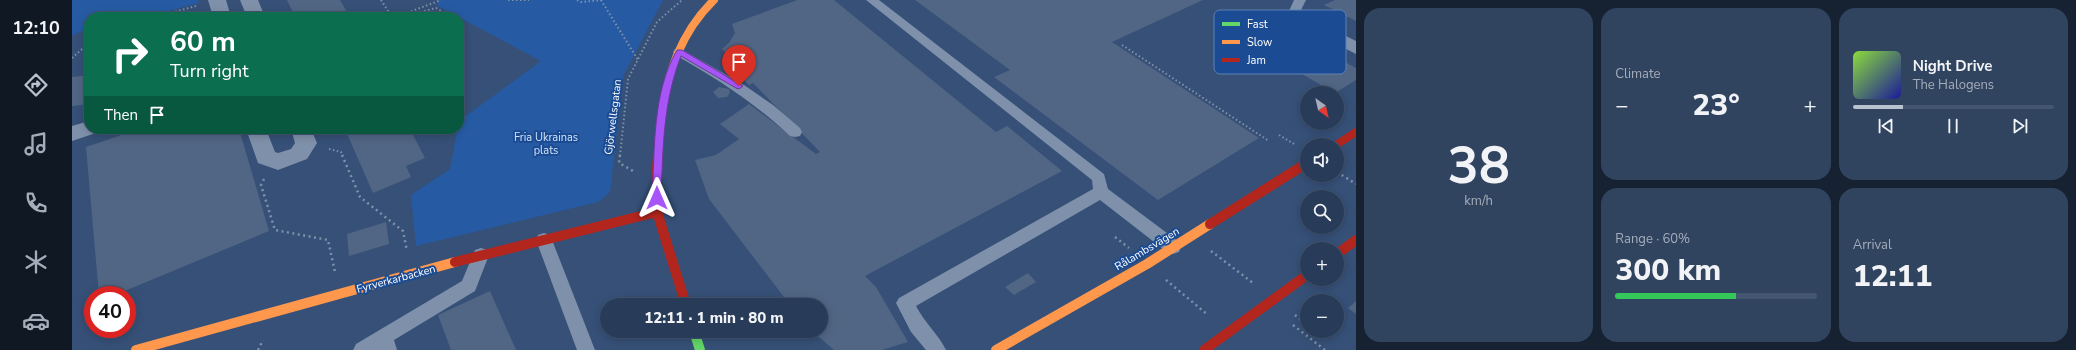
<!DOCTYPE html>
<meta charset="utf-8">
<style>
:root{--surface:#283c59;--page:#30435f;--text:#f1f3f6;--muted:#a5adba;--line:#44566f;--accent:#b9c2cf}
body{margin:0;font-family:"Nunito Sans",sans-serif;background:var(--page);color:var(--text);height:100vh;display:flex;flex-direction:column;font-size:15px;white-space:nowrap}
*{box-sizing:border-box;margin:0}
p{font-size:13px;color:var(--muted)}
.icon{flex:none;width:22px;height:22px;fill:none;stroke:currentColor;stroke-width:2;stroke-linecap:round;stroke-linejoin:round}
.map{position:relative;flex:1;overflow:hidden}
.side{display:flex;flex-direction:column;gap:8px;padding:8px;background:#162131;width:720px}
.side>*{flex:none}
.top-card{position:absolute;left:12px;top:12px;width:380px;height:122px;border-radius:16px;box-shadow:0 2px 10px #0003,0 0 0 1px var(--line);background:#0b6e4f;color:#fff;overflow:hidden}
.needle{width:26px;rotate:146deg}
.tools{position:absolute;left:1228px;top:86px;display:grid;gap:8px}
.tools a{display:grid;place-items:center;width:44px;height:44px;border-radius:50%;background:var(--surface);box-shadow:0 2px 10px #0003,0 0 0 1px var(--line);font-size:20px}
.speed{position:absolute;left:12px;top:286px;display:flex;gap:8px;font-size:20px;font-weight:700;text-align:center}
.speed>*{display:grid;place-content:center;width:52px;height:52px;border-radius:50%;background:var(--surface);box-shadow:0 2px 10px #0003,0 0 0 1px var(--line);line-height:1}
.speed .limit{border:6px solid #d22;background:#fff;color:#111}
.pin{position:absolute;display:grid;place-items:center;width:34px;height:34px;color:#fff;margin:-41px -17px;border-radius:50% 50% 50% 0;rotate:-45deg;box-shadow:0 0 4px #0007}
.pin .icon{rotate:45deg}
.me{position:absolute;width:44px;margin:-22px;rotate:0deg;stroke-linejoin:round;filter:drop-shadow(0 0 3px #0008)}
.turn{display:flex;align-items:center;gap:14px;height:84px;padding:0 20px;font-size:18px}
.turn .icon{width:52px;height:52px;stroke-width:2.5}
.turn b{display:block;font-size:28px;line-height:34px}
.then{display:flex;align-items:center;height:38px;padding:0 20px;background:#0003;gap:8px;font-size:15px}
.big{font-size:30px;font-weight:800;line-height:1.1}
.side .card{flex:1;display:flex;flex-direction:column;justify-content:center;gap:6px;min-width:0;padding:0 14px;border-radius:16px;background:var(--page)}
.side .dial{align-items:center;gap:0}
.dial b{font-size:52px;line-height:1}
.song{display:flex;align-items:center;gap:12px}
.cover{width:48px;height:48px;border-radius:6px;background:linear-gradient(135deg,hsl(90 70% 55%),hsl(240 70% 35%))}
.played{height:4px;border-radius:2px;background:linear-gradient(90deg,var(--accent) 25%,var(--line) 25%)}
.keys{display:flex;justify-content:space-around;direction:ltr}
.heat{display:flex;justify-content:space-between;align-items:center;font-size:22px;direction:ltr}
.charge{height:6px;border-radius:3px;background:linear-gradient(90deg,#34c759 60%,var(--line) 0)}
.side .tiles{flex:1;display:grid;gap:8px;grid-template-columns:repeat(3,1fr)}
.card:first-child{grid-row:span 2}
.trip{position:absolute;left:528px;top:298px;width:228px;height:40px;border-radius:20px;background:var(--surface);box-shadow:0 2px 10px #0003,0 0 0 1px var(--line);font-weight:800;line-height:40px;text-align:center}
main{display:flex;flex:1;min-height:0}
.tabs{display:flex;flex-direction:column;width:72px;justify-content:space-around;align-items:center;background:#101824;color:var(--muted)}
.tabs .icon{width:28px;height:28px}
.tabs .selected{color:var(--accent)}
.tabs b{font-size:18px;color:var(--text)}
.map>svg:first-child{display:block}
</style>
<main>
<nav class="tabs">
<b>12:10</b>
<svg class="icon selected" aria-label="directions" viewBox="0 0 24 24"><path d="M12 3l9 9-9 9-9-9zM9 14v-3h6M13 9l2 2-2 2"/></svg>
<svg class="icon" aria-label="music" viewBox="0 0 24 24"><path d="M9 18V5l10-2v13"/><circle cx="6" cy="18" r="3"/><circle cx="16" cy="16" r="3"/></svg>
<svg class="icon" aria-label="phone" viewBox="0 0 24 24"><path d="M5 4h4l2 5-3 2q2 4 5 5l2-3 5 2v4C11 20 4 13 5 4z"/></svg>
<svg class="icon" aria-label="climate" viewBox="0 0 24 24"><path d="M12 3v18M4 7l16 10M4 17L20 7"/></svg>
<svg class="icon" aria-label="car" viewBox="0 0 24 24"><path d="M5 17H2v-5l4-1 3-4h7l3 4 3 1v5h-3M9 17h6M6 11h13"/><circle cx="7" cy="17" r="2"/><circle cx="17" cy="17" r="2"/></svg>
</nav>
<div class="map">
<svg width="1284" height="350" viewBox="0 0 1284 350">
<rect width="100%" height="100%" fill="#365077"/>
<g fill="#265ba4">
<path d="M0 0H126L127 3 74 17H17V27L0 36Z"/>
<path d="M366 0H591L551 76 538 192 526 202 344 246 339 195 378 169 387 121 469 61 366 6Z"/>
</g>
<g fill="#516684">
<path d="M215 0H268L278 17H223Z"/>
<path d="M725 0H762L924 132 935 126 990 171 793 276 804 287 836 342 810 350H762L740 331H749V305H718L637 199 623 160 644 155 667 139 648 124 677 104 744 154 748 152 681 83 677 85 665 73 670 70 650 49 657 43 663 33 660 24Z"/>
<path d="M843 0H1131L1040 42 1187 138 1086 200 922 77 938 70Z"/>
<path d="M1263 0H1284V21L1252 5Z"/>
<path d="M1208 27 1284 68V80L1263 93 1176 43Z"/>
<path d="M17 75V104L0 106V77Z"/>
<path d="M647 87 657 89 658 93 655 97 646 98 641 92Z"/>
<path d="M67 129H167L197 231 43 295H27L14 147Z"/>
<path d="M273 129H338L353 158 334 166 339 177 301 193Z"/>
<path d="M314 222 317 244 277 256 275 234Z"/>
<path d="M956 273 964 282 942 295 933 287Z"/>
<path d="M418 291 444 350H379L366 315Z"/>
<path d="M1284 301V314L1276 308Z"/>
</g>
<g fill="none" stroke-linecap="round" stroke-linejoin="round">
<g stroke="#7f91aa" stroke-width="2" stroke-dasharray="1.5 2.5" stroke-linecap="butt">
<path d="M309 0 320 17"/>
<path d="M436 0H457"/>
<path d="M505 0 509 2 530 0"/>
<path d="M529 0 566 60"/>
<path d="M84 17 124 6"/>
<path d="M324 17 369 0"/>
<path d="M329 17 364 8 380 17"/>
<path d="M1050 45 1197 141"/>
<path d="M0 58 17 43"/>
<path d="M1207 135 1224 145"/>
<path d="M257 149 269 152 271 156"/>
<path d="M548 156 556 79 585 22 610 0"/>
</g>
<g stroke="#7f91aa" stroke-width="2.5" stroke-dasharray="2 3.5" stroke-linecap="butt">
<path d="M270 155 288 197 331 231 335 251"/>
<path d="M548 155 547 163 561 171"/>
<path d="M1265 172 1284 184"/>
<path d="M192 179 189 185 203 230 256 240 263 272"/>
<path d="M1043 237 1057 248"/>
<path d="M1139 251 1181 283"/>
<path d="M1094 280 1136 315"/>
<path d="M1223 315 1229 320"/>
<path d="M1221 325 1253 350"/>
<path d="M186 350 191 340"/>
</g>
<g fill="#7f91aa" fill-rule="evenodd">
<path d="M794 0H807L1032 174 1036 189 1107 242 1109 247 1107 252 1101 254 1095 252 1028 200 844 306C852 322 867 335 874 350H854L839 332 824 303 827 298 1021 189 1020 180Z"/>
<path d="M1222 0H1234L1225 18 1210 19 1173 39 1169 40 1163 36 1204 12 1217 11Z"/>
<path d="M607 48 672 85 701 105 728 128 730 132 728 136 723 137 718 136C683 103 644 78 603 55L601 52 603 49Z"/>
<path d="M472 233 478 235 480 240 523 350H505L464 240 466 235Z"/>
<path d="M409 248 415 250 417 255 403 291 322 340 325 350H281L284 344 390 281 403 250Z"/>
</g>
<g fill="#7f91aa" fill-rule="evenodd">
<path d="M136 0H154L159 17H141Z"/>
<path d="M168 0H186L193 17H175Z"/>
<path d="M1221 10 1284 41V54L1215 19 1212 15 1215 11Z"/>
<path d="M17 121V129H27L24 133 0 141V126Z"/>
<path d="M174 129H194L203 152 206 153 219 149 223 143 219 129H239L245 143 235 159 206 170 186 163Z"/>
</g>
<path stroke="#63d668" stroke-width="10" d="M622 331 628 350"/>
<path stroke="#ff974d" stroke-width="8" d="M588 125C593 78 607 34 642 0"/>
<g stroke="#ff974d" stroke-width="10">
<path d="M64 350 383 262"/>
<path d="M924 350 1075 264 1138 224"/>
</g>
<g stroke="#b3261e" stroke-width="8">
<path d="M1264 145 1284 132"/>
<path d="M586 156 588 125"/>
</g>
<g stroke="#b3261e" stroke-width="10">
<path d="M586 155 584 183 585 212 614 305"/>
<path d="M1138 224 1235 163"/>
<path d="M1265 254 1284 240"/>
<path d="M383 262 585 212"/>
<path d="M1132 350 1235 275"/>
</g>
</g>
<path fill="#a855f7" stroke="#6d37a1" d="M605 50H610L671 86 667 89 664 88 609 56C591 102 591 149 589 198L585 201 580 198C583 149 580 93 605 50Z"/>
<g text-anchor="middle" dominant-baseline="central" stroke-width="4" stroke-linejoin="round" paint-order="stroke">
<g font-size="11" fill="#fff" stroke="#1b4b92">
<text transform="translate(541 117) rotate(-83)">Gjörwellsgatan</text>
<text transform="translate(1075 249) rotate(-31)">Rålambsvägen</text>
<text transform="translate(324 279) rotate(-15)">Fyrverkarbacken</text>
</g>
<g font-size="11" fill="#d2e3fa" stroke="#1b4b92">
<text x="474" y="137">Fria Ukrainas<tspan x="474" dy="13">plats</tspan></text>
</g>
</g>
<rect x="1142" y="10" width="132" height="64" rx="6" fill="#1b4b92" stroke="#5f81b3" stroke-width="1"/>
<rect x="1150" y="22" width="18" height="4" fill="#63d668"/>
<rect x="1150" y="40" width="18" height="4" fill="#ff974d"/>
<rect x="1150" y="58" width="18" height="4" fill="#b3261e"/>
<g font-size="11" fill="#fff">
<text x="1175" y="28">Fast</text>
<text x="1175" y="46">Slow</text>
<text x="1175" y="64">Jam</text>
</g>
</svg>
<div class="tools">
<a><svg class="needle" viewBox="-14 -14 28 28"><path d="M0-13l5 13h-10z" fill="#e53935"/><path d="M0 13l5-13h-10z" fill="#a5adba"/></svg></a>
<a><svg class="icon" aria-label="sound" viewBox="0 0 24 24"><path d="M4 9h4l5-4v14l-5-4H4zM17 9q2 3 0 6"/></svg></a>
<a><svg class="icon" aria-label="search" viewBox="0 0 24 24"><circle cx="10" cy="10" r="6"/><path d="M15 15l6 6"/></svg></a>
<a>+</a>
<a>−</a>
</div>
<div class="speed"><div class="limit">40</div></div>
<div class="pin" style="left:667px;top:86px;background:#d93025"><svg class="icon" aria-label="arrive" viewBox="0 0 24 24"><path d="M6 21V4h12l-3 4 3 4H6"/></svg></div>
<svg class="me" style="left:585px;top:198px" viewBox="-20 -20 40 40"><path d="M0-17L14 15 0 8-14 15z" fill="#a855f7" stroke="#fff" stroke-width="4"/></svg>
<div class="trip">12:11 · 1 min · 80 m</div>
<div class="top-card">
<div class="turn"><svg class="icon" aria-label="right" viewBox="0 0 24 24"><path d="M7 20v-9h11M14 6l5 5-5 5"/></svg><div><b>60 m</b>Turn right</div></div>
<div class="then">Then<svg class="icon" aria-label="arrive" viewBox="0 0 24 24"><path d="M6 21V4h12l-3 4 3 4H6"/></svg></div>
</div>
</div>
<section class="side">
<div class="tiles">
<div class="card dial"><b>38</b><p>km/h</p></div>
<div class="card"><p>Climate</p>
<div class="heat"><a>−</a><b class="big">23°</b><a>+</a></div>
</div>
<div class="card">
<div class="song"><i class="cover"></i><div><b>Night Drive</b><p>The Halogens</p></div></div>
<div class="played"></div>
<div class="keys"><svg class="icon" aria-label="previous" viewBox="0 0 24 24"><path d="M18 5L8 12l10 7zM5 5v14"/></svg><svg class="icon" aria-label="pause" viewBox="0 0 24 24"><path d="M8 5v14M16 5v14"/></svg><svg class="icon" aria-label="next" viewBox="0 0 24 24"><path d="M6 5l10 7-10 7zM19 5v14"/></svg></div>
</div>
<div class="card"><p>Range · 60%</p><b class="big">300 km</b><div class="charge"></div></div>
<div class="card"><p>Arrival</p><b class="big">12:11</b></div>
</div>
</section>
</main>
